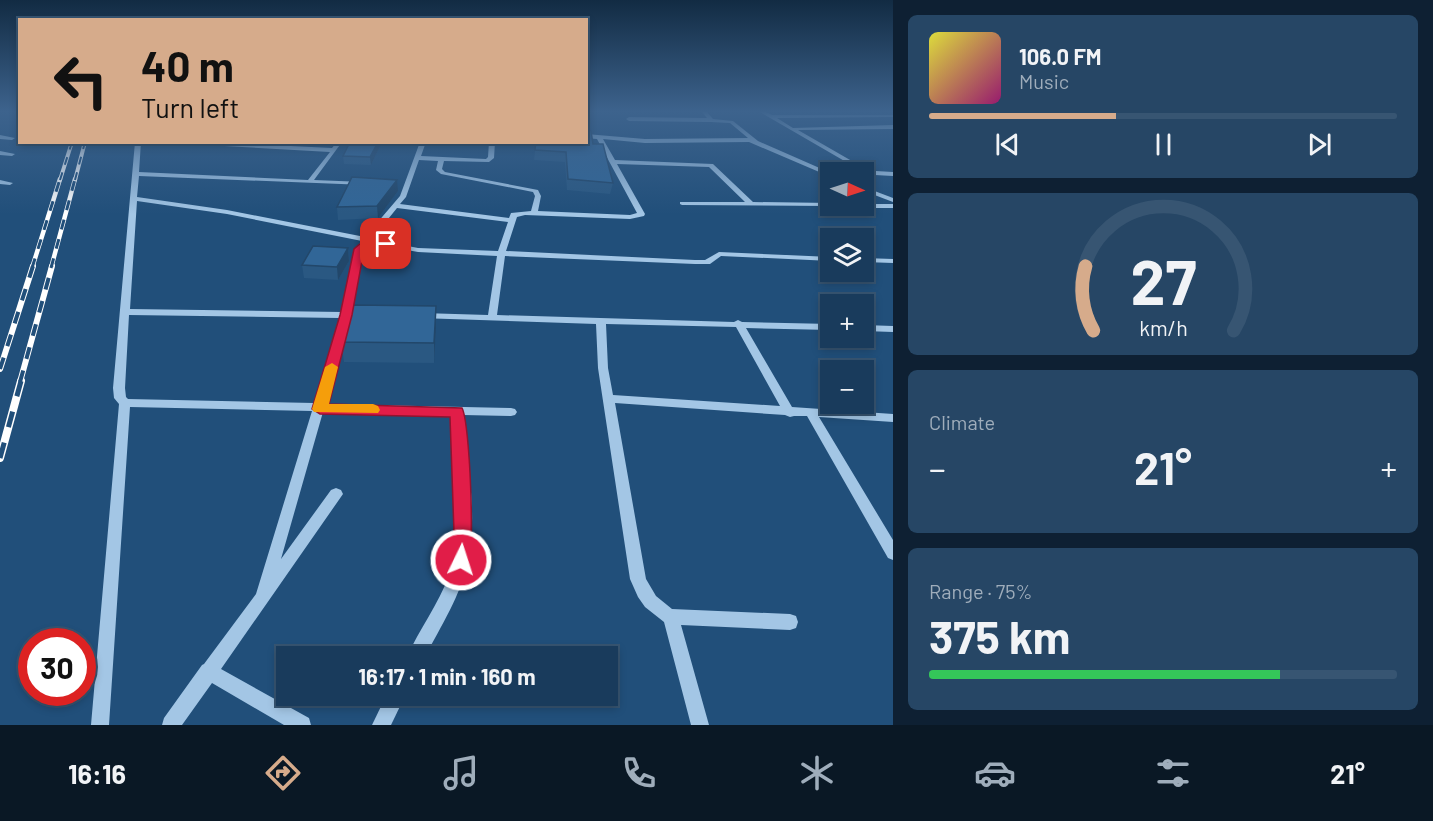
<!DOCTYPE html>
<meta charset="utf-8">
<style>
:root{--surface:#193b5c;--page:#264665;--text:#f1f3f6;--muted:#9fadbb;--line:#375572;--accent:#d6ab8b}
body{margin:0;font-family:Barlow,sans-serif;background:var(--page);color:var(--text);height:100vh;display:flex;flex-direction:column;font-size:22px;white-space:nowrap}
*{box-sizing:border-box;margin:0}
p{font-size:20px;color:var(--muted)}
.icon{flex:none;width:33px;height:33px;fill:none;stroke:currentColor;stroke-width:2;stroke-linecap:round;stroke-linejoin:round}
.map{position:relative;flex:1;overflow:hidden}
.drawer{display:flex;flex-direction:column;gap:15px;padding:15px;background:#0e2033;width:540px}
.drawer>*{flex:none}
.banner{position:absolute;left:18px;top:18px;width:570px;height:126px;border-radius:0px;box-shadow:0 3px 9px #0003,0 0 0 2px var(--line);background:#d6ab8b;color:#111;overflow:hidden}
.needle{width:39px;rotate:93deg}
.controls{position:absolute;left:820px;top:162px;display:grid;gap:12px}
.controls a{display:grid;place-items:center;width:54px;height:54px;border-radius:0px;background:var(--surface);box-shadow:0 3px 9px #0003,0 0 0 2px var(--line);font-size:30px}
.speed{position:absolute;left:18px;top:628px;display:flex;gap:12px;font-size:30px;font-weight:700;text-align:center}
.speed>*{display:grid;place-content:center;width:78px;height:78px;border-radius:50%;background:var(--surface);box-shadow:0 3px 9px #0003,0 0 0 2px var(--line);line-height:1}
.speed .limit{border:9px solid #d22;background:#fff;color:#111}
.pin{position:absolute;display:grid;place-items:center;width:51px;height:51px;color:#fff;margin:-26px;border-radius:12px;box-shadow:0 3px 9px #0006}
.me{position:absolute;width:66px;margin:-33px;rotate:4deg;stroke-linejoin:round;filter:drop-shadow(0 0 4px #0008)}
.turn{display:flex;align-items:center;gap:21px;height:126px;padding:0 24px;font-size:27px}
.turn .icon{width:78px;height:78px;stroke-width:2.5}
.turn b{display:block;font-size:42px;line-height:51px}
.big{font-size:45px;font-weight:700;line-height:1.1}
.drawer .widget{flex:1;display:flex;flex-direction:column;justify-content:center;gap:9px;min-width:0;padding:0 21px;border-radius:9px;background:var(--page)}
.drawer .dial{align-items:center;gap:0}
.dial svg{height:156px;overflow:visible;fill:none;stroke:var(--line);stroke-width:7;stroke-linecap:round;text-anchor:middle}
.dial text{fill:var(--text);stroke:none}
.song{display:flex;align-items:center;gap:18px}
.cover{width:72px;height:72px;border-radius:9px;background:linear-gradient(135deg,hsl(60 70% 55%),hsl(320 70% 35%))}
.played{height:6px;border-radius:3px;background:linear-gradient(90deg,var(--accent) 40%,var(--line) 40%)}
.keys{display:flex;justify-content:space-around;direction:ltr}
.heat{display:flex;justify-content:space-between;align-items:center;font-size:33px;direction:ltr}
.charge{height:9px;border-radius:4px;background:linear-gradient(90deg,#34c759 75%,var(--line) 0)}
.trip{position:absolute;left:276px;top:646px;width:342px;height:60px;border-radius:0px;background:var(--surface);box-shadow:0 3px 9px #0003,0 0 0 2px var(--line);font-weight:700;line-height:60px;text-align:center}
.tabs{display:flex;height:96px;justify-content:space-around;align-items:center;background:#0a1825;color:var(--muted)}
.tabs .icon{width:42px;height:42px}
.tabs .current{color:var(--accent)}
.tabs b{font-size:27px;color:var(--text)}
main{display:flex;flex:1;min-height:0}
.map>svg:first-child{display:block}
</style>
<main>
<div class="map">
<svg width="893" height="725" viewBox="0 0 893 725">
<rect width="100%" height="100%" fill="#214f7a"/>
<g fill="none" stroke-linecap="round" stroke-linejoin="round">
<g fill="#a3c6e5" fill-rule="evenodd">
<path d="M702 112H707L713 119 733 121 758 141 831 173V177L749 142 645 143 603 139 615 160 713 164 753 202 831 203V206H833L682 205 680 204V202H745L709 167 617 164 645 214 644 216 630 219 525 215 517 217 506 251 695 260H705L719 252 831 257V261L721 256 710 264H695L505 256 497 315 734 322 738 320 742 322 831 324V330L746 328 792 407 893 414V422L819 417 893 540V560L888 558 807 416H794L790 417 785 415 615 403 646 579 656 596 672 609 790 614 796 616 798 622 796 628 790 630 681 625 709 725H691L664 622 645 607 638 597 630 579 598 368 596 324 419 318 417 316 422 313 488 315 497 256 418 252 369 243 363 249 351 312H362L367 315 362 318H350L325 404 511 408 515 409 517 412 515 415 511 416 463 415C467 462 478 514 468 561 461 595 441 626 425 657H407C419 629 439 604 449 575 466 527 454 465 451 415L323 412 281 559 331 490 336 488 341 490 343 494 221 669 309 718 311 725H284L212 683 182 725H162L164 718 202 665 204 664 256 594 312 411 130 407 109 725H91L119 404 114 398 113 388 135 142H141L139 172 308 180 330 152 152 142H203L332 148 337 142H342L314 180 364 182 367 184 366 185 139 176 137 197 227 210 365 237 400 196 420 142H426L421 156 486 159 488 157 489 142H495L494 158 489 162 444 161 442 169 445 172 538 190 541 196 538 211 630 215 637 213 597 139 586 138V134L645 139 748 138 730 123 711 122 629 121 626 119 629 117 707 118ZM419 160 438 161 436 170 441 174 533 192 535 196 531 211 511 213 509 218 400 204 406 197ZM137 201 227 214 362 241 355 249 342 312 130 309ZM397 208 508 222 498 251 418 248 372 239ZM129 315 340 318 314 403 128 399 126 397 125 388ZM606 324 736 327 780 406 613 395 608 368Z"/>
<path d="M760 112H766L772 115H893V117L777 118 793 128 893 125V129L798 130 864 168 876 171 893 172V176L875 175 860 170Z"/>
<path d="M0 135 15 138 12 140 0 139Z"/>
<path d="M521 142H556L547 147Z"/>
<path d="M0 151 15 154 12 156 0 155Z"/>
<path d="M0 180 13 183 10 185 0 184Z"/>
<path d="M864 187 893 198V202L864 191Z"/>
<path d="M864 204H893V208H859L855 206H864Z"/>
<path d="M864 258 893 259V263L864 262Z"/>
<path d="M864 325 893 326V332L864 331Z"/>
<path d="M386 696H405L391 725H372Z"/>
</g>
<defs>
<g id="rail-far3">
<path d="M60 180 72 142"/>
<path d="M75 180 85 142"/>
</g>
<g id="rail-far2">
<path d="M32 268 60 179"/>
<path d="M51 268 75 179"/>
</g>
<g id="rail-far1">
<path d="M0 369 33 266"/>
<path d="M20 382 52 266"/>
</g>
<path id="rail" d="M0 458 21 381"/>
</defs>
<use href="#rail-far3" stroke="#fff" stroke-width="4"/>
<use href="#rail-far2" stroke="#fff" stroke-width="4.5"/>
<use href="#rail-far1" stroke="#fff" stroke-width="6"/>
<use href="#rail" stroke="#fff" stroke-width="8"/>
<use href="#rail-far3" stroke="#214f7a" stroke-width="2" stroke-dasharray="8" stroke-linecap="butt"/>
<use href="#rail-far2" stroke="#214f7a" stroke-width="3" stroke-dasharray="10" stroke-linecap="butt"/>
<use href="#rail-far1" stroke="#214f7a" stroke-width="4" stroke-dasharray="12" stroke-linecap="butt"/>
<use href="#rail" stroke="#214f7a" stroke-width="5" stroke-dasharray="16" stroke-linecap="butt"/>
</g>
<g fill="#2a5882">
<path d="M590 123 589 130 593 144 613 183 610 194 567 190 565 162 534 160 536 142H586Z"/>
<path d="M382 142 371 165 344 164 343 156Z"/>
<path d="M398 191 378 218 338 220 337 207Z"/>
<path d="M348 248 349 261 338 280 304 278 302 265Z"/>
<path d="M436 327 434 363 344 362 341 342Z"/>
</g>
<g fill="#22476a">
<path d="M586 123H590L589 132H586Z"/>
<path d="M378 142H382L371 165 370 157Z"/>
<path d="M397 180 398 191 378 218 377 206Z"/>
<path d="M348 248 349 261 338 280 337 267Z"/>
<path d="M436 306V327L434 363V343Z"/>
</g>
<g fill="#316697" stroke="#22476a" stroke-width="1.5">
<path d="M586 112H589L590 123H586Z"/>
<path d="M586 129 591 131 593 144H603L613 183 568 179 566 152 535 150 536 142H586Z"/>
<path d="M350 142H378L370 157 343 156Z"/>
<path d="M352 177 397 180 377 206 337 207Z"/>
<path d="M313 246 348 248 337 267 302 265Z"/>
<path d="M353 305 436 306 434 343 341 342Z"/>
</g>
<linearGradient id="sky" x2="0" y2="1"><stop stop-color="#122b43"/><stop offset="0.52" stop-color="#3d638d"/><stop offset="1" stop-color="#3d638d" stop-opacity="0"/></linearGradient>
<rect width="893" height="214" fill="url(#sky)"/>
<path fill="#e11d48" stroke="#92132f" stroke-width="1.5" d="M368 237 391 244 386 247 371 244 364 250 352 315 329 404 462 408C470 422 475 551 468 567L461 569 454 567 451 560 454 533 450 417 320 414 312 409 340 315 354 249Z"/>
<path fill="#f59e0b" d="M332 363 338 367 329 404H373L378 406 380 410 378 413 314 412 312 409 325 367Z"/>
</svg>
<div class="controls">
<a><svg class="needle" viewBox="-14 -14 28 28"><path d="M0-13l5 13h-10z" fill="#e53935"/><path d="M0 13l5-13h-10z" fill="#9fadbb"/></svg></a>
<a><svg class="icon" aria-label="layers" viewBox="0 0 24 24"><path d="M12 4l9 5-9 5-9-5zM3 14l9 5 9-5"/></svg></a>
<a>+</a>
<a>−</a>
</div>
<div class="speed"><div class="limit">30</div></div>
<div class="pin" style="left:386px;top:244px;background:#d93025"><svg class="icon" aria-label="arrive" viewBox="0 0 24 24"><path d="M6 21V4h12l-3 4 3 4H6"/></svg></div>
<svg class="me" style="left:461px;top:560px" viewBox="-20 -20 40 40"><circle r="17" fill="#e11d48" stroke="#fff" stroke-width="3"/><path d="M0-11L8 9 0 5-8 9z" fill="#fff"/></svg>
<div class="trip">16:17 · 1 min · 160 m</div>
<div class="banner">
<div class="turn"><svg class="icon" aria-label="left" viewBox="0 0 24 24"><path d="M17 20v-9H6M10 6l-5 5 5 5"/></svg><div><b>40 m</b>Turn left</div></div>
</div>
</div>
<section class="drawer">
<div class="widget">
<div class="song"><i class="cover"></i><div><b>106.0 FM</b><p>Music</p></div></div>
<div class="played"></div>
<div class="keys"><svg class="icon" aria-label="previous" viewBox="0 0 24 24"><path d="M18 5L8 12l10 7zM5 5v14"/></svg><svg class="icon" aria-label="pause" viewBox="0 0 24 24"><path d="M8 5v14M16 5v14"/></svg><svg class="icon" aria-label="next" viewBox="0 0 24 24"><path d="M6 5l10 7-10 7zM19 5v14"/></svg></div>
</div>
<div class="widget dial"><svg viewBox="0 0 100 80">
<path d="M14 69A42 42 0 1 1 86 69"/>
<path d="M14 69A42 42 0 0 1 10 36" stroke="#d6ab8b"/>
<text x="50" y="56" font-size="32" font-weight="700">27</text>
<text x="50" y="72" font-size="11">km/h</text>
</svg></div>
<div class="widget"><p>Climate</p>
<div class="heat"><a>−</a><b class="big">21°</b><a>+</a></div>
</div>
<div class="widget"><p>Range · 75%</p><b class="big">375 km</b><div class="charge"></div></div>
</section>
</main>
<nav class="tabs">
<b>16:16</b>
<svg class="icon current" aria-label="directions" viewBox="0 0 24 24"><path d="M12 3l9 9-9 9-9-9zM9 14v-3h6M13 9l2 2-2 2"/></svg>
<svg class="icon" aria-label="music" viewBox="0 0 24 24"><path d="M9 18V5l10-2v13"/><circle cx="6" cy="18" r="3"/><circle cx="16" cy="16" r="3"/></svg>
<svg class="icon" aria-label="phone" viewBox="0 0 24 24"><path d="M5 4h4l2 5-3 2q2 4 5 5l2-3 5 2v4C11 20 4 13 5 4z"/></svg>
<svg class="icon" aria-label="climate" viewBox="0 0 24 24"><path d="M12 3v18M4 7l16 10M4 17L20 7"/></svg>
<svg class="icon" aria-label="car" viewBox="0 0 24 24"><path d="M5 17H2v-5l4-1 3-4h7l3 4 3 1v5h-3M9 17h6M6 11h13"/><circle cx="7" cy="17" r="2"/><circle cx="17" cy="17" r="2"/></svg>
<svg class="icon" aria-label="filters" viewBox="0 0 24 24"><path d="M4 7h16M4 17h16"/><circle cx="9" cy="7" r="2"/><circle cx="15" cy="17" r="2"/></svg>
<b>21°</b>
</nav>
